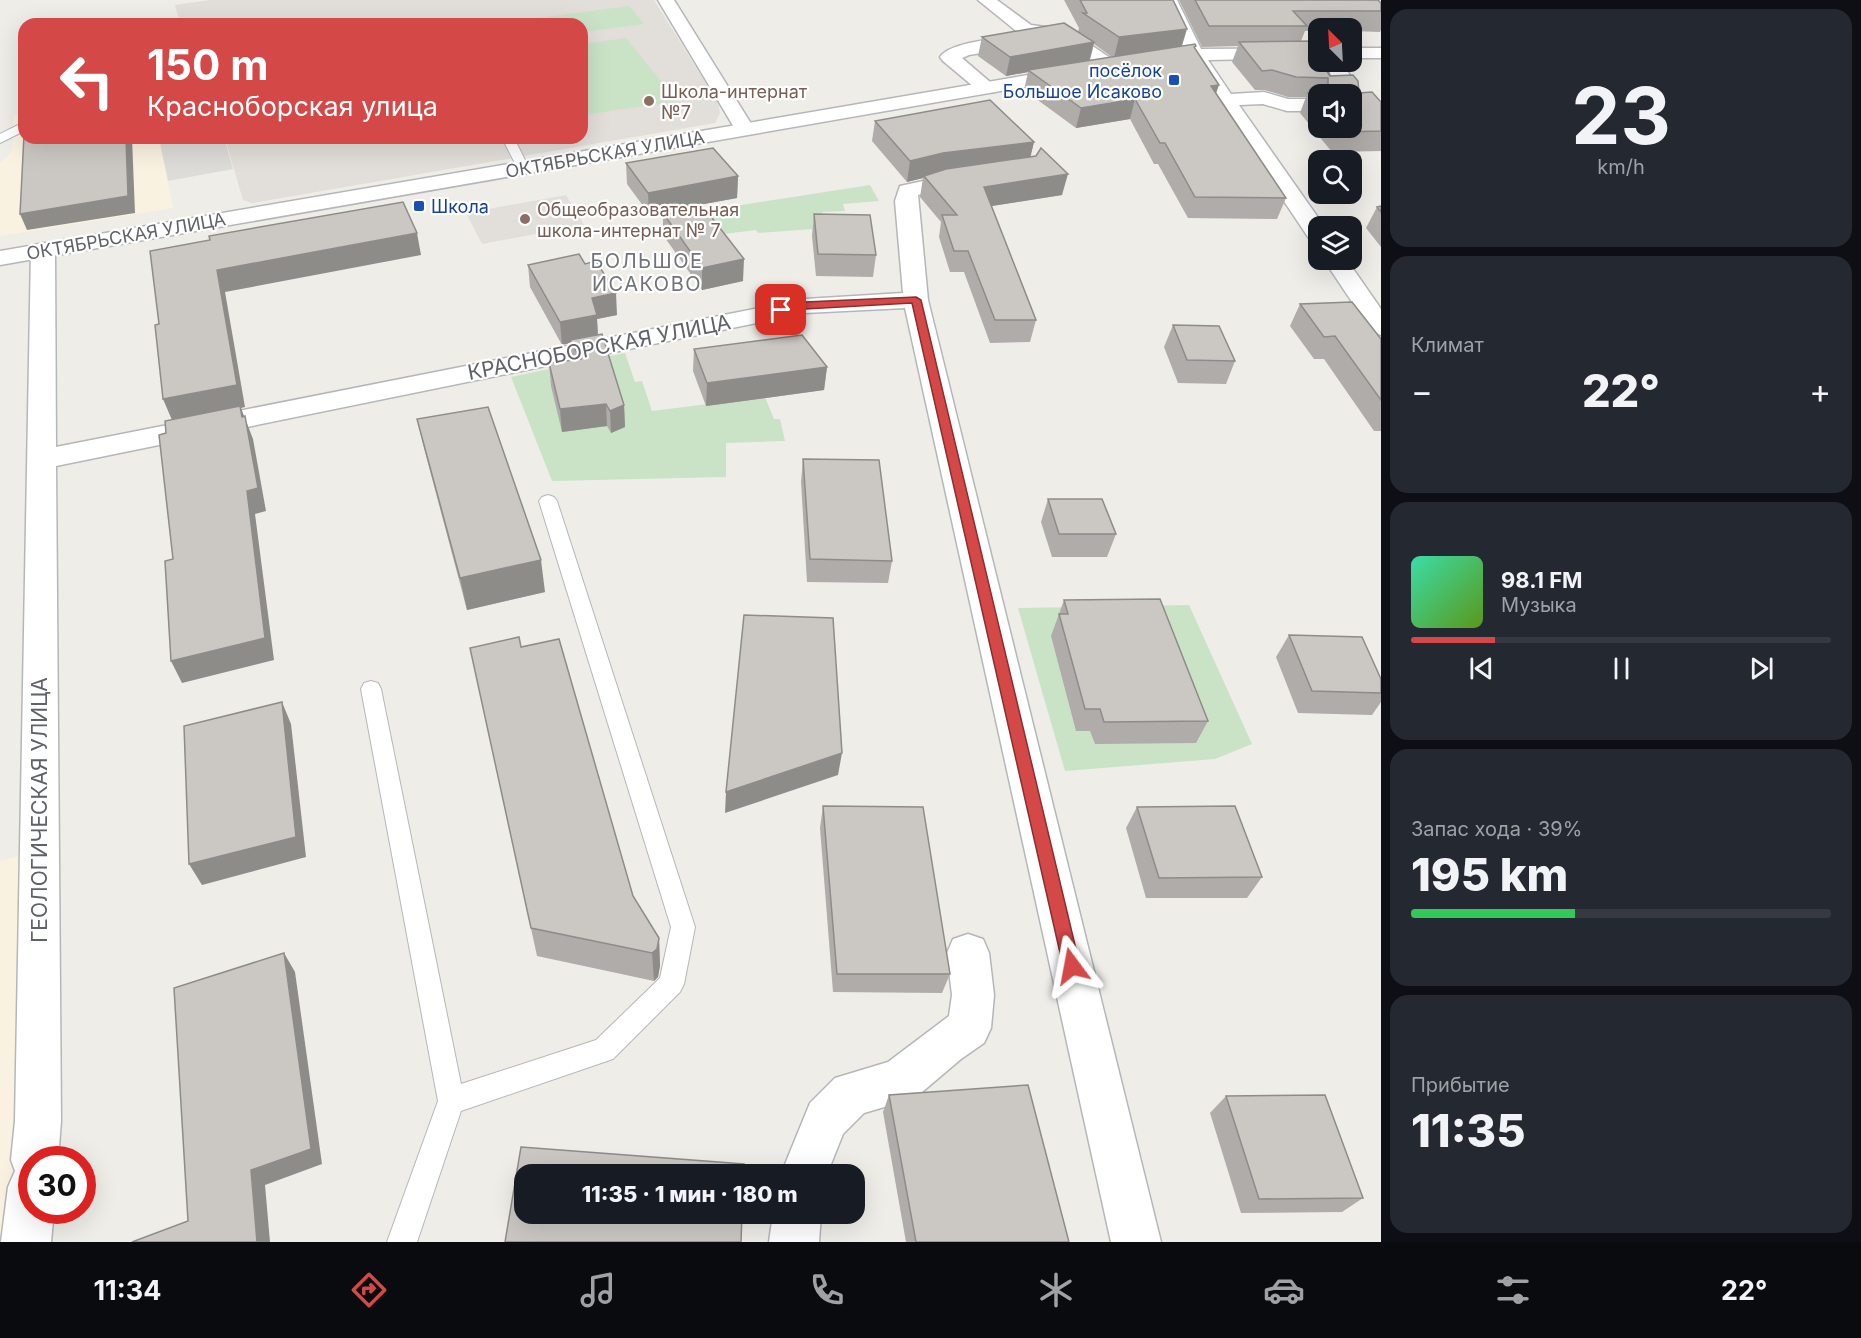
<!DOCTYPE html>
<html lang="ru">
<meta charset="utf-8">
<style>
:root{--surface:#171b24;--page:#242831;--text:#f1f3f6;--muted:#9ea1a6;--line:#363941;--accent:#d44848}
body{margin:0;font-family:Inter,sans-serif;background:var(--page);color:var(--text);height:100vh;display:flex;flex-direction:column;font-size:22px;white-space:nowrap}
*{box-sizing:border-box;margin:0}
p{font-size:20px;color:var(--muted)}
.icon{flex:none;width:33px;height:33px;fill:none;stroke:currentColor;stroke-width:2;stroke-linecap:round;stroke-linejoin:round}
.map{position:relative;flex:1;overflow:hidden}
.details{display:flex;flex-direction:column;gap:9px;padding:9px;background:#0d0f14;width:480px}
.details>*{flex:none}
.banner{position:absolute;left:18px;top:18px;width:570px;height:126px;border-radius:18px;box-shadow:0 6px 24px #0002;background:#d44848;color:#fff;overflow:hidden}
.needle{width:39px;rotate:336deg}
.tools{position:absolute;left:1308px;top:18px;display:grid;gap:12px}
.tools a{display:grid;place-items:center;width:54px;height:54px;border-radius:12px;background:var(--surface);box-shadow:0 6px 24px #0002;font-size:30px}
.speed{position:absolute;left:18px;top:1146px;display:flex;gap:12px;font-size:30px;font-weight:700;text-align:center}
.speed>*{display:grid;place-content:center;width:78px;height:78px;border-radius:50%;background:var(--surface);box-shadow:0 6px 24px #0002;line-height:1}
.speed .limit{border:9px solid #d22;background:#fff;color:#111}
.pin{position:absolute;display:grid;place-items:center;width:51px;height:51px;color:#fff;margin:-26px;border-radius:12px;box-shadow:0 3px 9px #0006}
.me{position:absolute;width:66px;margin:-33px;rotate:347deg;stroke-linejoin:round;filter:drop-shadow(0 0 4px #0008)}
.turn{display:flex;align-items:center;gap:21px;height:126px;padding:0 30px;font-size:27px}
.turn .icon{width:78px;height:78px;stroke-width:2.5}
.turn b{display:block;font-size:42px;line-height:51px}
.big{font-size:45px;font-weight:800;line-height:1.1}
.details .card{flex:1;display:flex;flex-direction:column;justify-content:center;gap:9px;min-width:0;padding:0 21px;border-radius:18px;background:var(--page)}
.details .dial{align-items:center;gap:0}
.dial b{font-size:78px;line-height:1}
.song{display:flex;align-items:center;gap:18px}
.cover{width:72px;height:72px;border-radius:9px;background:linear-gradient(135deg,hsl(160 70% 55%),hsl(90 70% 35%))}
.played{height:6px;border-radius:3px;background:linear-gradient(90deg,var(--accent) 20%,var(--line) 20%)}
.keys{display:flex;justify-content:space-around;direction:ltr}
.heat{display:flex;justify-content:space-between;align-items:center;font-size:33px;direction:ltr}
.charge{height:9px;border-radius:4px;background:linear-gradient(90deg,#34c759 39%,var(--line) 0)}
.trip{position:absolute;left:514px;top:1164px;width:351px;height:60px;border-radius:18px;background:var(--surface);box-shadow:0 6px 24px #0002;font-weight:800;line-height:60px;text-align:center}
.dock{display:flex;height:96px;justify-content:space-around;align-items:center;background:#090b0e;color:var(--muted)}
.dock .icon{width:42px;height:42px}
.dock .current{color:var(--accent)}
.dock b{font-size:27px;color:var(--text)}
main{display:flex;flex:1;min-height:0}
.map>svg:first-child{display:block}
</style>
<main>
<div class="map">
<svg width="1381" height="1242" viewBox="0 0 1381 1242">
<rect width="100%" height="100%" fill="#efede8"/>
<g fill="#faf2e1">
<path d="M24 114V138H159L173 208 0 236V163L12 152 14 115Z"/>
<path d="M30 853 21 1242H0V861Z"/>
</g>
<path fill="#dedcd9" d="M159 138H224L233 169 168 181Z"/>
<g fill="#e2ded9">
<path d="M209 0H654L718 103 720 113 715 123 252 203 243 200 225 138H582V24H180L175 5Z"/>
<path d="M566 195 584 225 482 244 466 213Z"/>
</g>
<g fill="#cae3c7">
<path d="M629 6 644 24 582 32V24H542L538 18Z"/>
<path d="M626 38 677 101 584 115 582 44Z"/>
<path d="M870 185 879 201 843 204 845 211 822 212 828 228 758 233 756 230 676 240 690 215 702 211Z"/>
<path d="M625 353 635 382 642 381 652 411 765 397 774 419H780L785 441 726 443V477L552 481 511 377Z"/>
<path d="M1189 605 1252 744 1215 759 1065 771 1018 608Z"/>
</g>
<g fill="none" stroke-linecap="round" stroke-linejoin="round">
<defs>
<g id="service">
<path d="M24 122V131L0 143V134Z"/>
<path d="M502 138H514L529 168 527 171H519Z"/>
<path d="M548 495 554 497 557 501 695 927 684 984 680 992 613 1059 461 1111 417 1242H387L438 1101 361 689 364 683 371 681 378 683 381 689 461 1084 596 1040 660 978 671 927 539 501 542 497Z"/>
</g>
<g id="minor">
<path d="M658 0H674L755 130 752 134H738Z"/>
<path d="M978 0H997L1031 25 1069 30 1122 66 1120 70H1106L1060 40 969 55 962 58 997 88 994 92H980L943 61 940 57C951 41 1005 38 1024 35L1020 34Z"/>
<path d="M1161 0H1177L1201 49 1318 48V58L1208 60 1231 94 1264 92 1288 99H1318V111H1287L1263 104 1239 105 1324 226H1318V242L1310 240 1186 55Z"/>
<rect x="1352" y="48" width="29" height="10"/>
<path d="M1323 62H1341L1356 84 1353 88 1341 90 1343 94H1324L1316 84 1319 80 1333 78Z"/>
<path d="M965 172 973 173 976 178 973 183 918 195 928 300 1161 1242H1111L905 308 805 313 56 466 61 1121 58 1160H32V1210H54L51 1242H1L8 1187 15 1171 11 1160 15 1121 31 250 35 245 43 243 51 245 55 250 56 447 805 299 903 293 895 201 900 186Z"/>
<path d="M1324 260H1347L1381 309V335L1372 332Z"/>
<path d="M968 934 983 939 989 953 994 995 991 1028 984 1043 961 1059 915 1098 864 1113 843 1134 827 1174H781L810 1103 835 1078 888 1062 949 1016 952 995 947 953 953 939Z"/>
<path d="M773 1214H821L819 1242H769Z"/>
</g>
<path id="tertiary" d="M1069 68 1076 70 1078 74 1076 78 0 265V251Z"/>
</defs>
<use href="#service" stroke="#b4b7ba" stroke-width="2"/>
<use href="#minor" stroke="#b4b7ba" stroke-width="3"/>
<use href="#tertiary" stroke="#b4b7ba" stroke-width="3"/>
<use href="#service" fill="#fff" fill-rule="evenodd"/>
<use href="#minor" fill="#fff" fill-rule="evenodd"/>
<use href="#tertiary" fill="#fff" fill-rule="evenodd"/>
</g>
<g fill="#afaca9" fill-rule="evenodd">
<path d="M1064 0H1173L1182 46 1195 49 1216 93 1286 198 1277 219 1188 218 1158 164H1154L1130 119 1076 128 1024 90 1028 72 1006 76 978 56 982 37 1078 32 1079 28ZM1094 44 1112 57 1090 60Z"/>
<path d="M1179 0H1378L1381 3V30L1380 32 1352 31V28H1318V31H1305L1301 41 1330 76 1359 93 1381 102V151L1332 152 1300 113 1306 97H1288L1265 90H1255L1232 62 1238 46 1202 47ZM1318 94 1352 128H1318Z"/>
<path d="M875 121 1034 142 1030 157 1062 195 991 206 1036 320 1030 342 990 343 964 272H950L939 237 941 222 920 197 923 178 907 182 872 141Z"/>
<path d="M626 163 738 176 737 198 649 214 627 184Z"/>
<path d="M1381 206V247L1366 228 1377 207Z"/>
<path d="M663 213 743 281 702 290 663 235Z"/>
<path d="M814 214 876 255 873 277 816 276 812 236Z"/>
<path d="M528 265 617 315 597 319 598 335 624 405 625 427 611 433 607 426 562 432 551 386 549 363 572 360 570 343 562 345 530 287Z"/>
<path d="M1300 304 1381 339V431H1374L1324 359H1314L1290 326Z"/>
<path d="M1173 325 1235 361 1226 384 1178 383 1164 347Z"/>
<path d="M694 349 827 367 824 390 706 406 693 371Z"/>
<path d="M417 419 545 592 467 610 425 452Z"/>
<path d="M803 459 892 561 888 583 807 582 801 482Z"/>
<path d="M1048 499 1116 534 1107 557H1052L1041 522Z"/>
<path d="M1064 600 1208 721 1196 743 1095 744 1090 731H1076L1051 636Z"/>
<path d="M1289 635 1381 679V702L1372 715 1298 713 1276 657Z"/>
<path d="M521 647 633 896 659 938 660 966 658 977 654 981 537 956 470 648Z"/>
<path d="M823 806 950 974 942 993 833 992 820 828Z"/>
<path d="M1137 807 1262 877 1247 898H1146L1126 828Z"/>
<path d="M889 1095 1069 1242H906L883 1112Z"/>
<path d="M1226 1096 1363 1198 1342 1212 1241 1213 1210 1113Z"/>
</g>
<g fill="#8e8c89">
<path d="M1187 29 1181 49 1114 58 1119 37Z"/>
<path d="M1094 42 1089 62 1028 70V72L1006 76 1010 57Z"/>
<path d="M1324 62H1334L1328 76 1322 64Z"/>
<path d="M1219 85 1212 105 1211 86Z"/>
<path d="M1135 99 1130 119 1076 128 1081 108Z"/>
<path d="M126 138H132L135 213 27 230 20 214Z"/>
<path d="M1034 142 1029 163 924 176 923 178 907 182 910 161 943 153Z"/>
<path d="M1068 174 1062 195 979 208 984 187Z"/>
<path d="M738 176 737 198 649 214 648 193Z"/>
<path d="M417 233 421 255 225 292 245 407 241 408 253 439 266 511 255 514 274 660 182 683 171 661 265 638 163 399 217 270Z"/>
<path d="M744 259 743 281 702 290V268Z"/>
<path d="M616 293 617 315 597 319 598 338 570 340V343L562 345 560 322 592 298Z"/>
<path d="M827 367 824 390 706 406 707 383Z"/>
<path d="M606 404 607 426 562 432 560 409Z"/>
<path d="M624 405 625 427 611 433 610 411Z"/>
<path d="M541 560 545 592 467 610 460 578Z"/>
<path d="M282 702 291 724 306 857 202 885 189 864Z"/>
<path d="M842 753 838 775 725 813 726 792Z"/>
<path d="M659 938 660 966 658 977 654 981 652 953Z"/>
<path d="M284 953 295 972 322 1164 265 1185 270 1242H257L251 1170Z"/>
</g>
<g fill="#cbc8c4" stroke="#8e8c89" stroke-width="1.5">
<path d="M1080 0H1173L1187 29 1119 37 1083 13H1087Z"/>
<path d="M1195 0H1378L1381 3V11H1293L1307 26H1209Z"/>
<path d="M1064 23 1094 42 1010 57 982 37Z"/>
<path d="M1318 41V62H1324L1322 64 1330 76 1353 75 1358 81 1359 93 1372 92 1381 102V131L1340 132 1337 128H1352V94H1318V106L1308 93H1328V78L1296 77 1272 70 1262 71 1239 42Z"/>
<path d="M1195 44 1196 46 1194 47 1219 85 1211 86 1286 198 1195 197 1165 143H1160L1135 99 1081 108 1028 70Z"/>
<path d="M990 100 1034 142 943 153 910 161 875 121Z"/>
<path d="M24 135V138H126L128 196 20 214Z"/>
<path d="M713 148 738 176 648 193 626 163Z"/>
<path d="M1041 148 1068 174 984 187 1036 320H995L968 251H954L942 215H957L924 176 946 169 1036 156Z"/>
<path d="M403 202 417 233 217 270 237 385 163 399 155 325 159 324 150 251 210 240 209 236Z"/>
<path d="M1381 206V212L1377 207Z"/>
<path d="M663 213 709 214 744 259 702 268Z"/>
<path d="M814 214 870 215 876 255 818 254Z"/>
<path d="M579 254 585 264 596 261 616 293 592 298 597 315 560 322 528 265Z"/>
<path d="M1352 302 1381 339V400L1335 336 1324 337 1300 304Z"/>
<path d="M1173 325 1219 326 1235 361 1187 360Z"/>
<path d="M602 334 624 405 610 411 606 404 560 409 549 363 581 359 570 340Z"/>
<path d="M802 335 827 367 707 383 694 349Z"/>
<path d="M240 406 242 417 245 416 258 488 247 491 265 638 171 661 165 561 173 559 159 435 166 433 165 421Z"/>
<path d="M488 407 541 560 460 578 417 419Z"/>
<path d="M803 459 879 460 892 561 810 559Z"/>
<path d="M1048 499H1102L1116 534H1059Z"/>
<path d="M1160 599 1208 721 1104 722 1100 709H1085L1059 614H1068L1064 600Z"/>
<path d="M744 615 833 618 842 753 726 792Z"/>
<path d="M1289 635 1362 637 1381 679V693L1312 691Z"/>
<path d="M519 637 521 647 559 639 633 896 659 938 657 949 652 953 531 928 470 648Z"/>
<path d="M282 702 296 837 189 864 184 726Z"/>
<path d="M823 806 923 807 950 974H837Z"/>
<path d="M1235 806 1262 877 1159 878 1137 807Z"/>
<path d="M284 953 311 1149 251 1170 257 1242H132L188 1221 174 988Z"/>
<path d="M1028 1085 1069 1242H916L889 1095Z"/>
<path d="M1325 1095 1363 1198 1259 1199 1226 1096Z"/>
<path d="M521 1147 744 1164 743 1174H525V1214H742L741 1242H505Z"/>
</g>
<path fill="#d44848" stroke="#8a2f2f" stroke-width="1.5" d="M916 297 921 300 1080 966 1078 972 1072 974 1065 972 1063 966 912 303 805 309 781 313 776 310 805 302Z"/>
<g fill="#1a4fb4" stroke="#fff" stroke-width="2">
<rect x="1168" y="74" width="12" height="12" rx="3"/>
<rect x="413" y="200" width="12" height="12" rx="3"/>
</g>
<g fill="#8d6e63" stroke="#fff" stroke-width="2">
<circle cx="649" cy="101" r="6"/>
<circle cx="525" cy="219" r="6"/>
</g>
<g text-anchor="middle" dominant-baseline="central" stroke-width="4.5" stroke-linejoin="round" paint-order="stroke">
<g font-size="18" fill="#164399" stroke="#fff" text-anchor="end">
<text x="1162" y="70">посёлок<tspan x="1162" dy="21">Большое Исаково</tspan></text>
<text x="431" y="206" text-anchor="start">Школа</text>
</g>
<g font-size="18" fill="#785e54" stroke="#fff" text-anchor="start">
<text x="661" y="91">Школа-интернат<tspan x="661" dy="21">№7</tspan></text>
<text x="537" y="209">Общеобразовательная<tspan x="537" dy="21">школа-интернат № 7</tspan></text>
</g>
<g font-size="18" fill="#5f6266" stroke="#fff">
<text transform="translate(605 154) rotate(-10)">ОКТЯБРЬСКАЯ УЛИЦА</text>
<text transform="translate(126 236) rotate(-10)">ОКТЯБРЬСКАЯ УЛИЦА</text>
</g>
<g font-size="20" letter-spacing="1.5" fill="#707478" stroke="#fff">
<text x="647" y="261">БОЛЬШОЕ<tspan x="647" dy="23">ИСАКОВО</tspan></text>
</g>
<g font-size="21" fill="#5f6266" stroke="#fff">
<text transform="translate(599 347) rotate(-11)">КРАСНОБОРСКАЯ УЛИЦА</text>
<text transform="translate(39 810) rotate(-90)">ГЕОЛОГИЧЕСКАЯ УЛИЦА</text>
</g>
</g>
</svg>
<div class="tools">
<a><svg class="needle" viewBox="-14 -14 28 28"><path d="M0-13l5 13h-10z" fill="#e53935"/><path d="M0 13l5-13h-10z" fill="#9ea1a6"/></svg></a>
<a><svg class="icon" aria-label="sound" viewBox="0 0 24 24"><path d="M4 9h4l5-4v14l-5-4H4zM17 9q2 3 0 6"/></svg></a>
<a><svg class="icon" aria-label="search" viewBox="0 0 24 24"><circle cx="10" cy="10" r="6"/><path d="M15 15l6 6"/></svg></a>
<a><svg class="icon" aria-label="layers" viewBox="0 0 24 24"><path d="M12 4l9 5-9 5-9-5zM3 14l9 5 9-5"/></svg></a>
</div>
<div class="speed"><div class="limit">30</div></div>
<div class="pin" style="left:781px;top:310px;background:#d93025"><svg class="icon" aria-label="arrive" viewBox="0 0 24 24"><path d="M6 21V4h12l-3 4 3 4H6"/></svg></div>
<svg class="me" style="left:1072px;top:966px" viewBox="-20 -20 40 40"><path d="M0-17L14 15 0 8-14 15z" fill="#d44848" stroke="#fff" stroke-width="4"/></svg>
<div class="trip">11:35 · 1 мин · 180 m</div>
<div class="banner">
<div class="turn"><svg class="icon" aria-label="left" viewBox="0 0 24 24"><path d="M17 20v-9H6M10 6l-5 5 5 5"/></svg><div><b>150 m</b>Красноборская улица</div></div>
</div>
</div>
<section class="details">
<div class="card dial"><b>23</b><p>km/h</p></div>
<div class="card"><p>Климат</p>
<div class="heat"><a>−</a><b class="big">22°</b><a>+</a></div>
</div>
<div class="card">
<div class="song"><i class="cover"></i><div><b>98.1 FM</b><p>Музыка</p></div></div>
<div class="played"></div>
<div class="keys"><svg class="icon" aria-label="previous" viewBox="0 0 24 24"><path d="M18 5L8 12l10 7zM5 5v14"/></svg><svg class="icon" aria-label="pause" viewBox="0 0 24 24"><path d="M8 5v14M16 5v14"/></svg><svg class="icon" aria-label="next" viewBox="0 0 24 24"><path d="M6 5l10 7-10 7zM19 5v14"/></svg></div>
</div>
<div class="card"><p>Запас хода · 39%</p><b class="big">195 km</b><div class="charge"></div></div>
<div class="card"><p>Прибытие</p><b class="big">11:35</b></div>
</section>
</main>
<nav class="dock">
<b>11:34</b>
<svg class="icon current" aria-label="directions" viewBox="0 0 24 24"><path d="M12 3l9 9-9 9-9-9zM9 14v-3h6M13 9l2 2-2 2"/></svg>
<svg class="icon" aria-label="music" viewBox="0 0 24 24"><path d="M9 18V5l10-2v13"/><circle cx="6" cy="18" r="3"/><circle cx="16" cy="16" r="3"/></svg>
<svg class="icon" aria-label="phone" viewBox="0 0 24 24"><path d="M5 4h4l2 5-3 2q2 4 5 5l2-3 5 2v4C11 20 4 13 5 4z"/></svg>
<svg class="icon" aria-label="climate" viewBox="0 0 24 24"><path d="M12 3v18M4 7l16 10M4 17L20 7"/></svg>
<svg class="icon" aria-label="car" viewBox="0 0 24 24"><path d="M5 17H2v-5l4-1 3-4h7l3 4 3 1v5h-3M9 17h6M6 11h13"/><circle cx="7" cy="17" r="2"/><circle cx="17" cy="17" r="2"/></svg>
<svg class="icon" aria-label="filters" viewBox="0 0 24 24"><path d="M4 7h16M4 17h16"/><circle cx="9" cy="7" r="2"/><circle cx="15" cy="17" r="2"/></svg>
<b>22°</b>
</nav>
